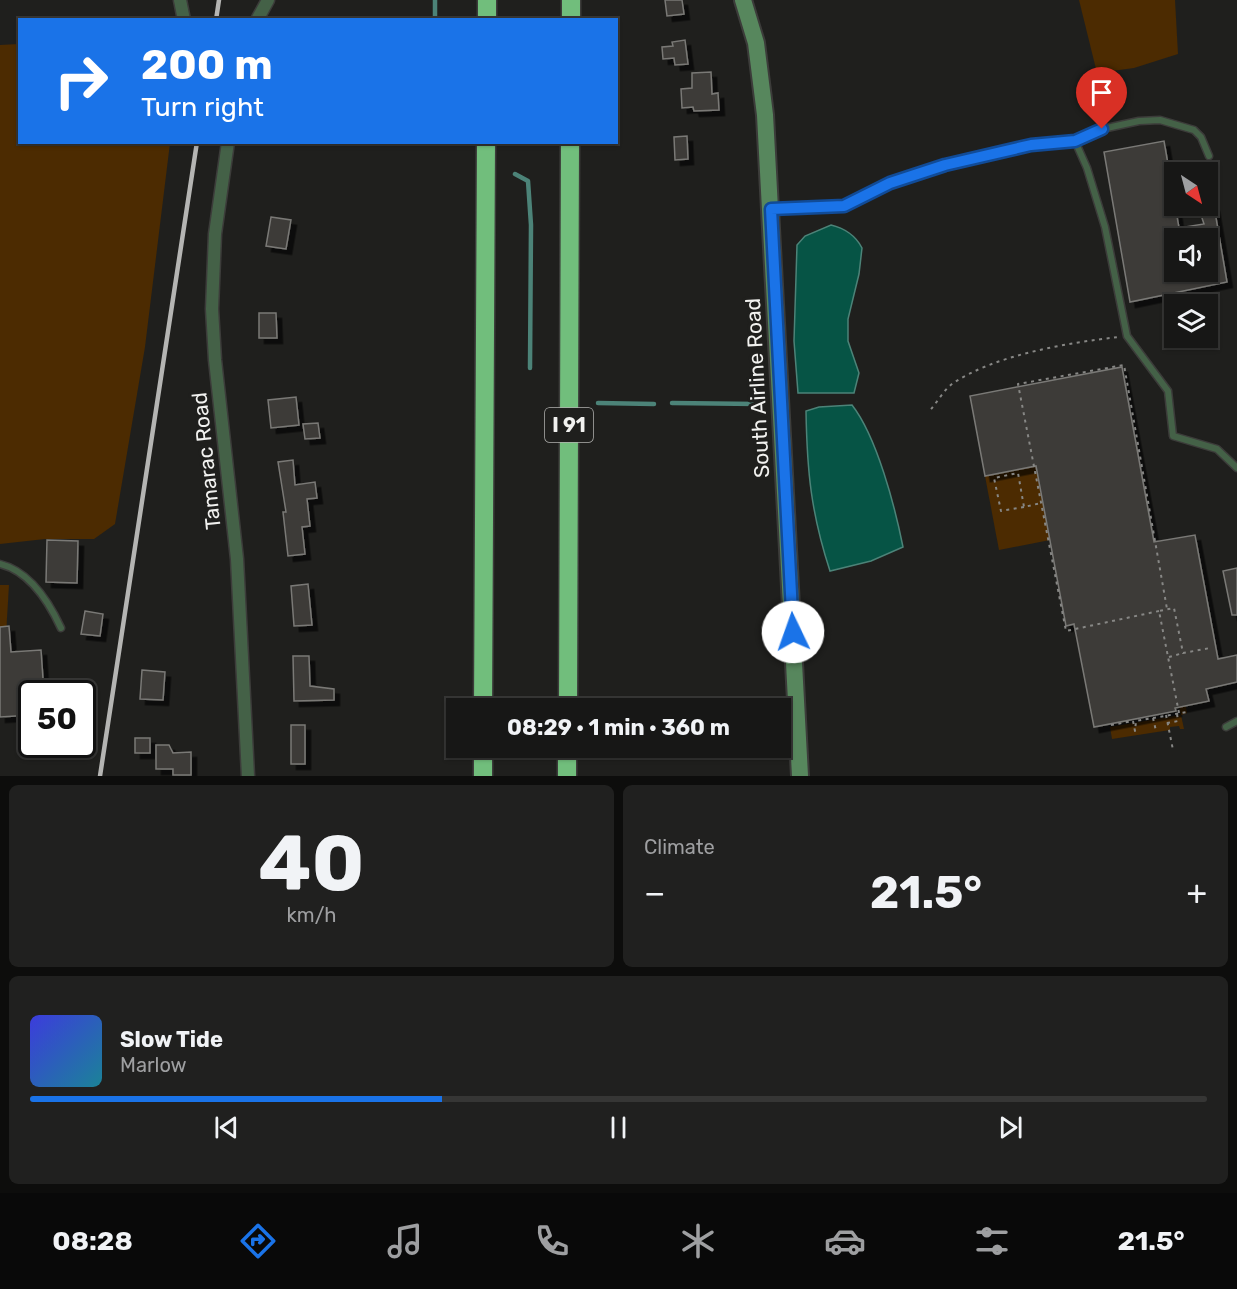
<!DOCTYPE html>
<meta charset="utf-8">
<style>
:root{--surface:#171716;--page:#20201f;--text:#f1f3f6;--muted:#9e9fa1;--line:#363635;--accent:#1a73e8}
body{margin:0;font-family:Rubik,sans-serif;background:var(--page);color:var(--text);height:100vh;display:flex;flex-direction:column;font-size:22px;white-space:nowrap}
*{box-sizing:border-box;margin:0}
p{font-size:20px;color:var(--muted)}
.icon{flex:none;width:33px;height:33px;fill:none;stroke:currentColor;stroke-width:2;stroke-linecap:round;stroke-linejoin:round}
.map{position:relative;height:776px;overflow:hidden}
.panel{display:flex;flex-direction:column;gap:9px;padding:9px;background:#0d0d0c;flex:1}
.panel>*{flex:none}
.hud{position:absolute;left:18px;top:18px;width:600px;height:126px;border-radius:0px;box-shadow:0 2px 4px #0004,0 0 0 2px var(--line);background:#1a73e8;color:#fff;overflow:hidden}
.needle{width:39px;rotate:144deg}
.tools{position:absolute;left:1164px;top:162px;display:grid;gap:12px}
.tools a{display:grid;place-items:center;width:54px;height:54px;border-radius:0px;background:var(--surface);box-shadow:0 2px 4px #0004,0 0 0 2px var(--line);font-size:30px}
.speed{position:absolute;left:18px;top:680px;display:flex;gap:12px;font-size:30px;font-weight:700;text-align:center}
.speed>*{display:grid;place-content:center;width:78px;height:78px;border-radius:50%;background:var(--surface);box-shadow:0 2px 4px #0004,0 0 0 2px var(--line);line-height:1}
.speed .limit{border:3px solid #111;border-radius:9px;background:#fff;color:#111}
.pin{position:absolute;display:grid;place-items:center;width:51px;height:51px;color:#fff;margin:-62px -26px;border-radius:50% 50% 50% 0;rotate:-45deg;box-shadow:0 0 6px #0007}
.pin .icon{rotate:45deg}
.me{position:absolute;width:66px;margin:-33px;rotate:357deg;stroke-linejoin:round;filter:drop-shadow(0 0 4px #0008)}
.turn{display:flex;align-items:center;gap:21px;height:126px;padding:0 24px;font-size:27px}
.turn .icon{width:78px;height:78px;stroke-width:2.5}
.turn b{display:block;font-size:42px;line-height:51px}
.big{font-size:45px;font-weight:700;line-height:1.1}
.panel .card{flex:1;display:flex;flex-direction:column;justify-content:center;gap:9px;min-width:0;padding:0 21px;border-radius:9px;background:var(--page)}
.panel .dial{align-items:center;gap:0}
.dial b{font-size:78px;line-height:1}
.song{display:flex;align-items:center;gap:18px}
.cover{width:72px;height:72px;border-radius:9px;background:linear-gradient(135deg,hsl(240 70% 55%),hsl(190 70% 35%))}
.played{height:6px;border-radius:3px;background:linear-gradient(90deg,var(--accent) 35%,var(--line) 35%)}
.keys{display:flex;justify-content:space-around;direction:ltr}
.heat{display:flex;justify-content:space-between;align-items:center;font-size:33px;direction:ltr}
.panel .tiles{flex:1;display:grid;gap:9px;grid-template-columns:1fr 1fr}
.card:last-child{grid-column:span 2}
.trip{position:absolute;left:446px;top:698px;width:345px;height:60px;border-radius:0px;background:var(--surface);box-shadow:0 2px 4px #0004,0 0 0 2px var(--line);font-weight:700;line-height:60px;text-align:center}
.dock{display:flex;height:96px;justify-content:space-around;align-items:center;background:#090909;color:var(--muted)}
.dock .icon{width:42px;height:42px}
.dock .on{color:var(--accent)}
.dock b{font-size:27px;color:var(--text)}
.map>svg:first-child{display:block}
</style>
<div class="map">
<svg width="1237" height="776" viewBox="0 0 1237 776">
<defs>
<filter id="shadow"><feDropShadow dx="5.5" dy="5.5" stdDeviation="0" flood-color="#0009"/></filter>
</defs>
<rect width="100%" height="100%" fill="#1f1f1d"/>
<g fill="#4c2b01">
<path d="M1079 0H1175L1178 54 1134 68 1097 73Z"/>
<path d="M19 44 20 142 170 143 145 347 115 524 94 539H45L0 544V45Z"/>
<path d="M1036 466 1050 540 999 550 985 476Z"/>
<path d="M0 585H9L6 635 0 637Z"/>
<path d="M1178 663 1187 713 1181 715 1184 729H1180L1179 726 1170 727V730L1112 739 1110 727 1181 715 1171 665Z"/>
</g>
<g fill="#065445" stroke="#4c8378" stroke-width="1.5">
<path d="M831 225C844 228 856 236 862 248L859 274 848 319V341L859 373 854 393H798L794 341 797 245 805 236Z"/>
<path d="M852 405C877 437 895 507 903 547L871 561 830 571C811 513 807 471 806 411L819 407Z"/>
</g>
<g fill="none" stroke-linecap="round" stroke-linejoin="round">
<g stroke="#4c8378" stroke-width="4.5">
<path d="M435 0V20"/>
<path d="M515 174 528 181 531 225 530 368"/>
<path d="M598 403 654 404"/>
<path d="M672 403 757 404"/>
</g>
</g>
<g fill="#3c3b38" stroke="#7a7976" stroke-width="1.5" fill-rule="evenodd" filter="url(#shadow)">
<path d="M665 0H682L684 14 667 16Z"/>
<path d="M685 40 688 64 675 65 674 58 663 59 662 47 673 46 672 42Z"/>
<path d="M711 72 712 94 718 93 719 110 694 111 693 107 682 108 681 89 692 88V73Z"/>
<path d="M687 136 688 159 675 160 674 137Z"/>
<path d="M1164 141 1179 228 1204 224 1198 206H1214L1227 282 1130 302 1104 152ZM1174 238H1208V272H1174Z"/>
<path d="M271 217 291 220 286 249 266 246Z"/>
<path d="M259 313H276L277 338H259Z"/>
<path d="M1122 367 1154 542 1195 535 1218 659 1237 655V682L1206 689 1209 701 1175 708 1176 711 1094 727 1074 624 1066 626 1036 466 985 476 970 396Z"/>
<path d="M296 397 299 425 271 428 268 400Z"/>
<path d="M318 423 320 438 305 439 303 424Z"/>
<path d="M293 460 295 485 315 482 317 498 307 499 310 526 302 527 305 554 288 556 283 512H286L278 462Z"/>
<path d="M47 540 78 541 77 583 46 582Z"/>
<path d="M1237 568V615H1232L1223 571Z"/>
<path d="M308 584 312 625 294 626 291 586Z"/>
<path d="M85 611 103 614 100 636 81 634Z"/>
<path d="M9 626 11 652 41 650 44 693H32V715L0 717V627Z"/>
<path d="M293 656H309L310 686 334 689V700L294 701Z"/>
<path d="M142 670 165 672 163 700 140 699Z"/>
<rect x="291" y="725" width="14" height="39"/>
<rect x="135" y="738" width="15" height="15"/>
<path d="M156 745H169L173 753 191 752V775H173V769H156Z"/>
</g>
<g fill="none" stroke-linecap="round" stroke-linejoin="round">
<defs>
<g id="service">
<path d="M1075 141 1087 168 1105 227 1127 336 1168 391 1173 436 1217 449 1237 468"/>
<path d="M771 209 844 206 890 183 945 165 1031 145 1075 141 1102 129 1139 121 1160 120 1194 130 1201 137 1209 156"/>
<path d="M0 564C29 571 49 602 61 628"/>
<path d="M1226 727 1237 721"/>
</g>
<g id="minor">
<path d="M180 0 184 20"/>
<path d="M257 20 268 0"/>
<path d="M228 142 215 234 212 309 215 360 237 559 248 776"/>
</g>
<path id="secondary" d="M743 0 756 43 765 115 800 776"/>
<g id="motorway">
<path d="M487 20V0"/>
<path d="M571 20V0"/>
<path d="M483 708 486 142"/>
<path d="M568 708 570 142"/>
<path d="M483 776V747"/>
<path d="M567 776V747"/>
</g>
</defs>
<use href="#service" stroke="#3c3c3a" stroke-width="9"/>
<use href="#minor" stroke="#3c3c3a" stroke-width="15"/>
<use href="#secondary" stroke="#3c3c3a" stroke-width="20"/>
<use href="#motorway" stroke="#3c3c3a" stroke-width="21"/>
<g stroke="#878785" stroke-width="2" stroke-dasharray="3 4.5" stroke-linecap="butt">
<path d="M931 409C938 401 944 390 952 384 994 355 1067 343 1118 337"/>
<path d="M1024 507 1001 511 994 478 1018 473 1024 507 1041 503"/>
<path d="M1159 611 1066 631 1018 384 1124 365 1167 609"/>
<path d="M1169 657 1183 653"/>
<path d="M1179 713 1159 611 1174 608 1183 653 1210 648"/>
<path d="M1166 715 1173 750"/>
<path d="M1153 718 1156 731"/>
<path d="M1133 721 1135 731 1136 721 1187 712"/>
<path d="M1167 723 1178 721 1177 714"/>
<path d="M1111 725 1133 721"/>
</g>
<use href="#service" stroke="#446147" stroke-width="6"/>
<use href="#minor" stroke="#446147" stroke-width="12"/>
<use href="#secondary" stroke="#57875d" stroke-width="16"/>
<use href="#motorway" stroke="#71be7c" stroke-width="18"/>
<g stroke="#b5b5b3" stroke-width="4.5">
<path d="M216 20 219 0"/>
<path d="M100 776 197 142"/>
</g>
</g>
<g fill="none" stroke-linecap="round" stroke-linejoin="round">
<defs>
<path id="route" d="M793 632 771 209 844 206 890 183 945 165 1031 145 1075 141 1102 129"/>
</defs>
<use href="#route" stroke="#114b97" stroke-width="15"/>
<use href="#route" stroke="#1a73e8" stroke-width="10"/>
</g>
<g text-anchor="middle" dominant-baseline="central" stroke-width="6" stroke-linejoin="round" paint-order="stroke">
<rect fill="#1f1f1d" stroke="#b2b2b0" stroke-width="1.5" x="545" y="408" width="48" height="34" rx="4.5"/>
<g font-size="20" font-weight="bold" fill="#f1f1ef">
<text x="569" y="425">I 91</text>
</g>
<g font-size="21" fill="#f1f1ef" stroke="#1f1f1d">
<text transform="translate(757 388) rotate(-93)">South Airline Road</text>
<text transform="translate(206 461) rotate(-96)">Tamarac Road</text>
</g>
</g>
</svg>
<div class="tools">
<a><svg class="needle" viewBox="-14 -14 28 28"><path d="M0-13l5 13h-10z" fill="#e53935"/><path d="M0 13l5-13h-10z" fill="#9e9fa1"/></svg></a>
<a><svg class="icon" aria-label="sound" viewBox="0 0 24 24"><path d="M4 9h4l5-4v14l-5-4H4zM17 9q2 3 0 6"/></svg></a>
<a><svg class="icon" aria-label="layers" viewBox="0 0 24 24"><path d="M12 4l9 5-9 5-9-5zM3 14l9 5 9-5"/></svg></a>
</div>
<div class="speed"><div class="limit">50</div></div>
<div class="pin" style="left:1102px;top:129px;background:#d93025"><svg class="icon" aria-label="arrive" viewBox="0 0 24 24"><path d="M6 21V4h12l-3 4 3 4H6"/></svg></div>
<svg class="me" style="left:793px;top:632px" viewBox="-20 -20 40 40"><circle r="19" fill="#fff"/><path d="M0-13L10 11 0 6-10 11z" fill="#1a73e8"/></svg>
<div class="trip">08:29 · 1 min · 360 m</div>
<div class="hud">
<div class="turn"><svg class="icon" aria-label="right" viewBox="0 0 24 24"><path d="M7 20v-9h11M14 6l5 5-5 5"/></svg><div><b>200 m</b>Turn right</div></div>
</div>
</div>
<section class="panel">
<div class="tiles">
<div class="card dial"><b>40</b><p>km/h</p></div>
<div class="card"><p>Climate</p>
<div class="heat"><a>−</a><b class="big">21.5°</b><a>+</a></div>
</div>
<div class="card">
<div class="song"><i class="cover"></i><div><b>Slow Tide</b><p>Marlow</p></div></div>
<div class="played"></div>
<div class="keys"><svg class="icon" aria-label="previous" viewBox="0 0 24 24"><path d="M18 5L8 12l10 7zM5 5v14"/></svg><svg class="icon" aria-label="pause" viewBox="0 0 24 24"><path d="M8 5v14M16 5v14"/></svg><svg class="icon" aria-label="next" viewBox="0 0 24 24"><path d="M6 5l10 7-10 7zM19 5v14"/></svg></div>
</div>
</div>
</section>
<nav class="dock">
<b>08:28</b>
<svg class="icon on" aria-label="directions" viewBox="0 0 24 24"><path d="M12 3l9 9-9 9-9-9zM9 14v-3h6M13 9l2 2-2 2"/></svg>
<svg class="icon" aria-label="music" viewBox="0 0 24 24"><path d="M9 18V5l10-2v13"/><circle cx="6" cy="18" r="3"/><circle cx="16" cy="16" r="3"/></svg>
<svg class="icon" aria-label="phone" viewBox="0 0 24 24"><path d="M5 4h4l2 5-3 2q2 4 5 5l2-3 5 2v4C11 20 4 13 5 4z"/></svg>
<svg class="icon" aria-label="climate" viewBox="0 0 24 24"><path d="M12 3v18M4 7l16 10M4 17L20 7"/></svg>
<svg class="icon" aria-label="car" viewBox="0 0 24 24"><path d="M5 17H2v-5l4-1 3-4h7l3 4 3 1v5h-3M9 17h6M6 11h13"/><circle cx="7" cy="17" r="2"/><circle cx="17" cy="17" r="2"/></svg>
<svg class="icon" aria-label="filters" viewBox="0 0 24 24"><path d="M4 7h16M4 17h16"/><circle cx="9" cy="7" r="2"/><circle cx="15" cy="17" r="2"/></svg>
<b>21.5°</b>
</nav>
